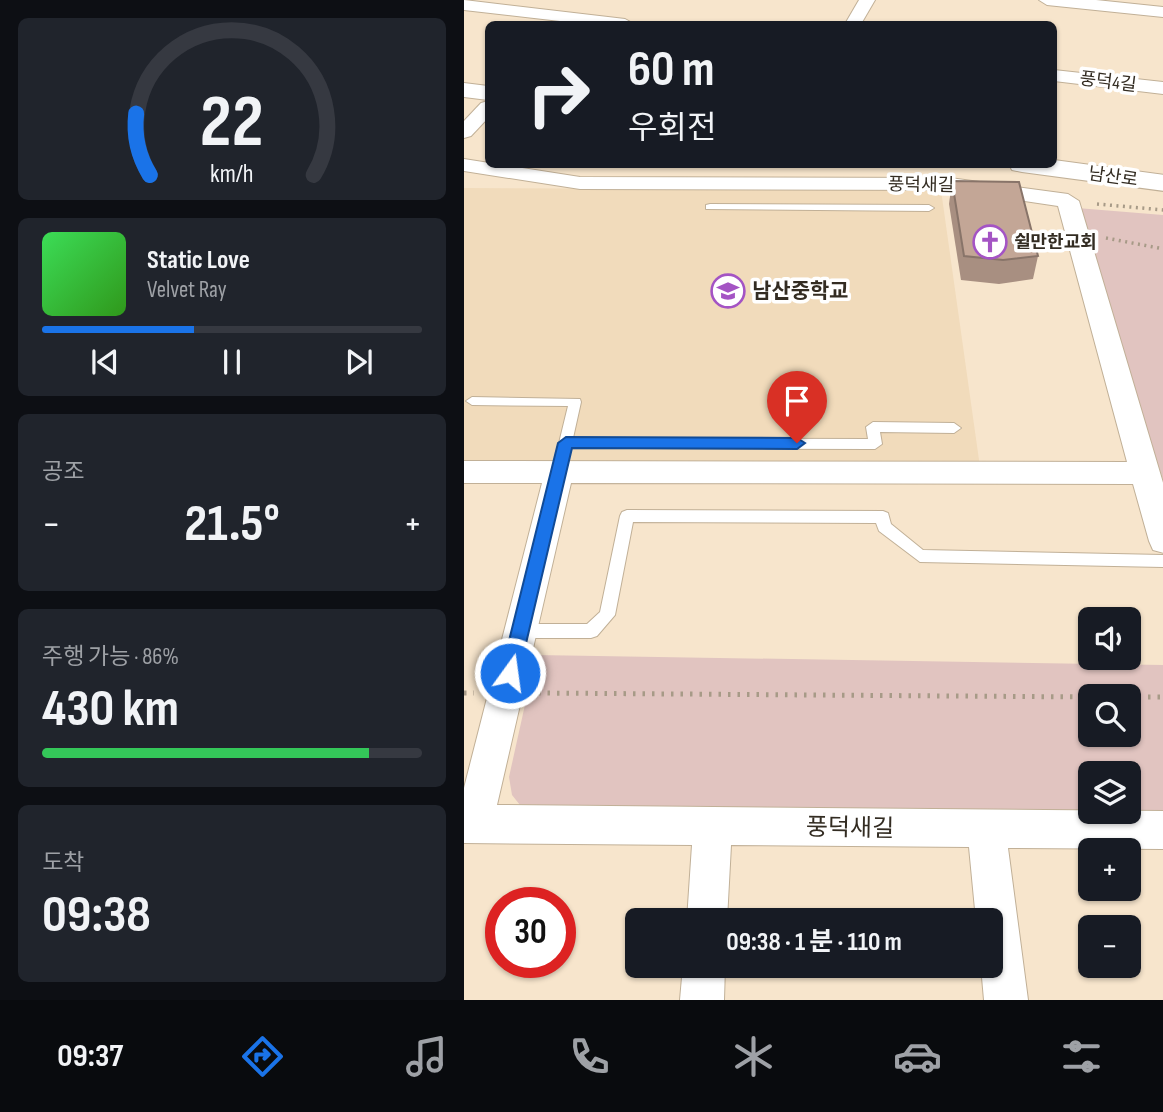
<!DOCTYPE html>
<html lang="ko">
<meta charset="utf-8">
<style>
:root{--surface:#171b24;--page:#20242c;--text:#f1f3f6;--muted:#9ea1a6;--line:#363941;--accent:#1a73e8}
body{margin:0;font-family:"Sofia Sans Condensed","Noto Sans KR",sans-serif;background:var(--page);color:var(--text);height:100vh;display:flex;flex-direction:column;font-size:26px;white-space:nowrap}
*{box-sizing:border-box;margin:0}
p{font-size:23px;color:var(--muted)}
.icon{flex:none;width:38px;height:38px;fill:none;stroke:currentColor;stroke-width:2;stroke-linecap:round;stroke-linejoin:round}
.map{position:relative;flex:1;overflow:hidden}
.details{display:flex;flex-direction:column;gap:18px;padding:18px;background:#0d0f14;width:464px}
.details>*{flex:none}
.banner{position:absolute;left:21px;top:21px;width:572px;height:147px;border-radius:10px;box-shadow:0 2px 5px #0004;background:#171b24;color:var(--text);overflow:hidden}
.fabs{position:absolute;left:614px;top:607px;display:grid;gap:14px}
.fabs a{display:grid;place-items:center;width:63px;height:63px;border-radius:10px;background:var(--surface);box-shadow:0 2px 5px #0004;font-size:35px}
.speed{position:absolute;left:21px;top:887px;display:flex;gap:14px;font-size:35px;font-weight:700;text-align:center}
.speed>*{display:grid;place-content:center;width:91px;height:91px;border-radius:50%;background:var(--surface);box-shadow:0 2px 5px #0004;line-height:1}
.speed .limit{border:10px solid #d22;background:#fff;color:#111}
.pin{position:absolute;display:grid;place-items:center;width:60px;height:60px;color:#fff;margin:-72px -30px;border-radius:50% 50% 50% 0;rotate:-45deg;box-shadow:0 0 7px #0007}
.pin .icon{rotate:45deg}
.me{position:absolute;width:77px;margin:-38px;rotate:14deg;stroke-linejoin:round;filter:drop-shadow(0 0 5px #0008)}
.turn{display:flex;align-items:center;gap:24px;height:147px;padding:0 28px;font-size:32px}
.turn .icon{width:91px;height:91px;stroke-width:2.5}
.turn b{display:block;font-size:49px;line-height:60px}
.big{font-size:52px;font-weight:700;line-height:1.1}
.details .card{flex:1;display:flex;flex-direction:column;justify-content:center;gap:10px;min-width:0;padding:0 24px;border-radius:10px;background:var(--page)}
.details .dial{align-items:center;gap:0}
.dial svg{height:182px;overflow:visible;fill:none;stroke:var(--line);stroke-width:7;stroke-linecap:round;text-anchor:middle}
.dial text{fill:var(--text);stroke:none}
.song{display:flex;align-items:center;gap:21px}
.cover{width:84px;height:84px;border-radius:10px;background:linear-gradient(135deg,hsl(130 70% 55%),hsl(110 70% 35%))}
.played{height:7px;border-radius:4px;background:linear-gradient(90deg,var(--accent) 40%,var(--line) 40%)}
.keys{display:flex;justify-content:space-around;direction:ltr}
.heat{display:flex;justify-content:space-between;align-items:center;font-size:38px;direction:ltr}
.charge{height:10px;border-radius:5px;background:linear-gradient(90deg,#34c759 86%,var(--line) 0)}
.trip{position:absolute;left:161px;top:908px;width:378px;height:70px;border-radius:10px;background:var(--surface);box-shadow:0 2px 5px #0004;font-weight:700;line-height:70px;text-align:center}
.tab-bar{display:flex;height:112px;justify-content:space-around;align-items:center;background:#090b0e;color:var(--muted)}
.tab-bar .icon{width:49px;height:49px}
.tab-bar .on{color:var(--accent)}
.tab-bar b{font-size:32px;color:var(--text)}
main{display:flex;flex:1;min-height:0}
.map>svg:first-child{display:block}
</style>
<main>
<section class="details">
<div class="card dial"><svg viewBox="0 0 100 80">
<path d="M14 69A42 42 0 1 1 86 69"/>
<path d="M14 69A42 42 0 0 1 8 42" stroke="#1a73e8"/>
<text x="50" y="56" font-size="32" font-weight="700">22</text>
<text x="50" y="72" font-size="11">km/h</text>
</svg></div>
<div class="card">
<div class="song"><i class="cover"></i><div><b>Static Love</b><p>Velvet Ray</p></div></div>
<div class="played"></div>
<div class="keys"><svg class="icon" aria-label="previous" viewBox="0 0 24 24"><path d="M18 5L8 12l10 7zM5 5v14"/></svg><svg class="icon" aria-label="pause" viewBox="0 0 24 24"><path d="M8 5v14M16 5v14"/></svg><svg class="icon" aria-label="next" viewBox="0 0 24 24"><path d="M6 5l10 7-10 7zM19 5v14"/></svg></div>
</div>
<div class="card"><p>공조</p>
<div class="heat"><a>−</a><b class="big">21.5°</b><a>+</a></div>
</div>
<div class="card"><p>주행 가능 · 86%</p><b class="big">430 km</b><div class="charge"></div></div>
<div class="card"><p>도착</p><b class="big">09:38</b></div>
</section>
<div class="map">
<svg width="700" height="1000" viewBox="0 0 700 1000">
<rect width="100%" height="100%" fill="#f7e5cc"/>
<path fill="#f1dbbb" d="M0 188 477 190 516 467 0 464Z"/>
<g fill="#e1c4c0" fill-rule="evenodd">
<path d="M613 208 699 215V480Z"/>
<path d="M72 655 699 665V823L60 810 48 795 45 777ZM626 696H665V735H626ZM626 774H665V812H626Z"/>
</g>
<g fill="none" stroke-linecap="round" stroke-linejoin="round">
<defs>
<g id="lane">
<path d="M246 204 465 205 470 208 465 211 242 209V205Z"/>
<path d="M8 397 116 399 117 402 109 438 404 439 402 427 409 422 490 423 497 428 490 433 416 432 418 444 411 449 107 448 102 472 95 477 88 472 104 406 8 405 2 401Z"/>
<path d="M163 510 419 511 424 513 427 524 459 550 700 555V567L456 562 415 531 412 523 169 522 151 615 133 636 127 638H56L50 636 48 631 50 626 56 624H123L136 612 156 516 158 512Z"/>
</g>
<g id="street">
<path d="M0 0 161 19 170 24H122L0 10Z"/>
<path d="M395 0H411L397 24H381Z"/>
<path d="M575 0H632L700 7V17L583 5Z"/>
<path d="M590 70 700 82V94L590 81Z"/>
<path d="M24 101V118L7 136 0 138V121L17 103Z"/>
<path d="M0 159 116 177 486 178 604 194 615 201 700 486V553L689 550 685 541 669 484 107 483 33 805 700 811V849L544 848 564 1000H520L517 966H527V920H512L505 847 267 845 263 920H223L228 845 0 843V788L78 483H0V461L663 462 594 206 486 190 116 189 0 171Z"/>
<path d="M219 966H261L260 1000H216Z"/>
</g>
<g id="secondary">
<path d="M0 83 24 86V100L0 97Z"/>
<path d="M590 160 700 175V191L558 172 548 170 545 164H590Z"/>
</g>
</defs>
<use href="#lane" stroke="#c1b097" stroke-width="2"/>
<use href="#street" stroke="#c1b097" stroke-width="2"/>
<use href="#secondary" stroke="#c1b097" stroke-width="2"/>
<g stroke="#a79a87" stroke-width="3.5" stroke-dasharray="2 4.5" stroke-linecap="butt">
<path d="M633 204 700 210"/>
<path d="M642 238 700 249"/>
</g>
<g stroke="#a79a87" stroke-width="5" stroke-dasharray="2.5 7" stroke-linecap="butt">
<path d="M0 693H10"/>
<path d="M74 693 626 697"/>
<path d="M665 697H700"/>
</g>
<use href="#lane" fill="#fff" fill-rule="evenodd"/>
<use href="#street" fill="#fff" fill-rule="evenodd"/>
<use href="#secondary" fill="#fff" fill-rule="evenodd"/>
</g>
<path fill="#a88f81" d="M488 181 574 256 569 279 535 284 497 280 485 204Z"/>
<path fill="#c3a696" stroke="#887469" stroke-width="2" d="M488 181 555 182 574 256 539 260 500 256Z"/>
<path fill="#1a73e8" stroke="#114b97" stroke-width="2" d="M102 437 333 438 341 443 333 449 108 448 55 673 52 678 46 681 39 678 37 673 94 443Z"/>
<defs>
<symbol id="church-ring" viewBox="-11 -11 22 22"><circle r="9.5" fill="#fff" stroke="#a454c4" stroke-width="1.5"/><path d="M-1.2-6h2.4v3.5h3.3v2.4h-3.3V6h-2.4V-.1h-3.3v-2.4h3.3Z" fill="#a454c4"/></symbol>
<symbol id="school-ring" viewBox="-11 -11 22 22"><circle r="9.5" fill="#fff" stroke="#a454c4" stroke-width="1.5"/><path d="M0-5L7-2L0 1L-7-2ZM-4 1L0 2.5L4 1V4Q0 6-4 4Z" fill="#a454c4"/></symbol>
</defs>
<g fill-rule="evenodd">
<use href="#church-ring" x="507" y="223" width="38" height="38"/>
<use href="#school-ring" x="245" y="272" width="38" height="38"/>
</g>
<g text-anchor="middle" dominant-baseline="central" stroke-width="7" stroke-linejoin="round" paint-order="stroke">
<g font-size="18" fill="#332c22" stroke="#fff">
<text transform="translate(644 82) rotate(7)">풍덕4길</text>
<text transform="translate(649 177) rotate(8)">남산로</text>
<text transform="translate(457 185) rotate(1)">풍덕새길</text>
</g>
<g font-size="18" font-weight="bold" fill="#332c22" stroke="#fff" text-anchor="start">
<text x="550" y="242">쉴만한교회</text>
</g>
<g font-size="21" font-weight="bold" fill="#332c22" stroke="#fff" text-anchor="start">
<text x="288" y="291">남산중학교</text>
</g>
<g font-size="24" fill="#332c22" stroke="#fff">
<text transform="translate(386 828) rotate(1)">풍덕새길</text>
</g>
</g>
</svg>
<div class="fabs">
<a><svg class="icon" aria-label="sound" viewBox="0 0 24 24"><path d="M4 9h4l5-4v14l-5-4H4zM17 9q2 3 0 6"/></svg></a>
<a><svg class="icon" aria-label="search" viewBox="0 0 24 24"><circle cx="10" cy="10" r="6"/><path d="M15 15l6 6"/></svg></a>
<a><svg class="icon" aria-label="layers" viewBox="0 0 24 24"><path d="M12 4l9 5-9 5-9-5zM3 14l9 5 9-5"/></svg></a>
<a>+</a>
<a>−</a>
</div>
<div class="speed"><div class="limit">30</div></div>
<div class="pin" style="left:333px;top:443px;background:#d93025"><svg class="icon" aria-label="arrive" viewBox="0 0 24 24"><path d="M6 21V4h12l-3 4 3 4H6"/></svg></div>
<svg class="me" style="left:46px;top:673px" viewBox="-20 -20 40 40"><circle r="17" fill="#1a73e8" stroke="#fff" stroke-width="3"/><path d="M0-11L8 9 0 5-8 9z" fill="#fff"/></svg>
<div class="trip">09:38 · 1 분 · 110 m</div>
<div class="banner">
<div class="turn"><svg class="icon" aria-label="right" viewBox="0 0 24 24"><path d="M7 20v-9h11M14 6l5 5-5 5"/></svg><div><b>60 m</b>우회전</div></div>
</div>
</div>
</main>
<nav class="tab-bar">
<b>09:37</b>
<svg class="icon on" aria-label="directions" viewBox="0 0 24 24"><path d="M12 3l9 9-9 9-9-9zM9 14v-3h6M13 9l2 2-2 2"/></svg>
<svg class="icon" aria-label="music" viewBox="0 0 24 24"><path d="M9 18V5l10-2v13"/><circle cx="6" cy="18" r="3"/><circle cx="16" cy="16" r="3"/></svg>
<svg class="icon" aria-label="phone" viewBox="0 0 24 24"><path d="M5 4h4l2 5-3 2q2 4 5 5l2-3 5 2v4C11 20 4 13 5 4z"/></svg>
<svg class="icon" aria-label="climate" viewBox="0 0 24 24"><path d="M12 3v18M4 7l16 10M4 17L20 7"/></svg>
<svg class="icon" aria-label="car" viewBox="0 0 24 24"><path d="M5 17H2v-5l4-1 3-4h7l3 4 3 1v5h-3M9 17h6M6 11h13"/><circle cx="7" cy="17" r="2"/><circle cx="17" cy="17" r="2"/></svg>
<svg class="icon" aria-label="filters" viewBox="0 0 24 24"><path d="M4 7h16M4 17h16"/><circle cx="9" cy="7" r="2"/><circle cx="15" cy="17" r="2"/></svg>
</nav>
